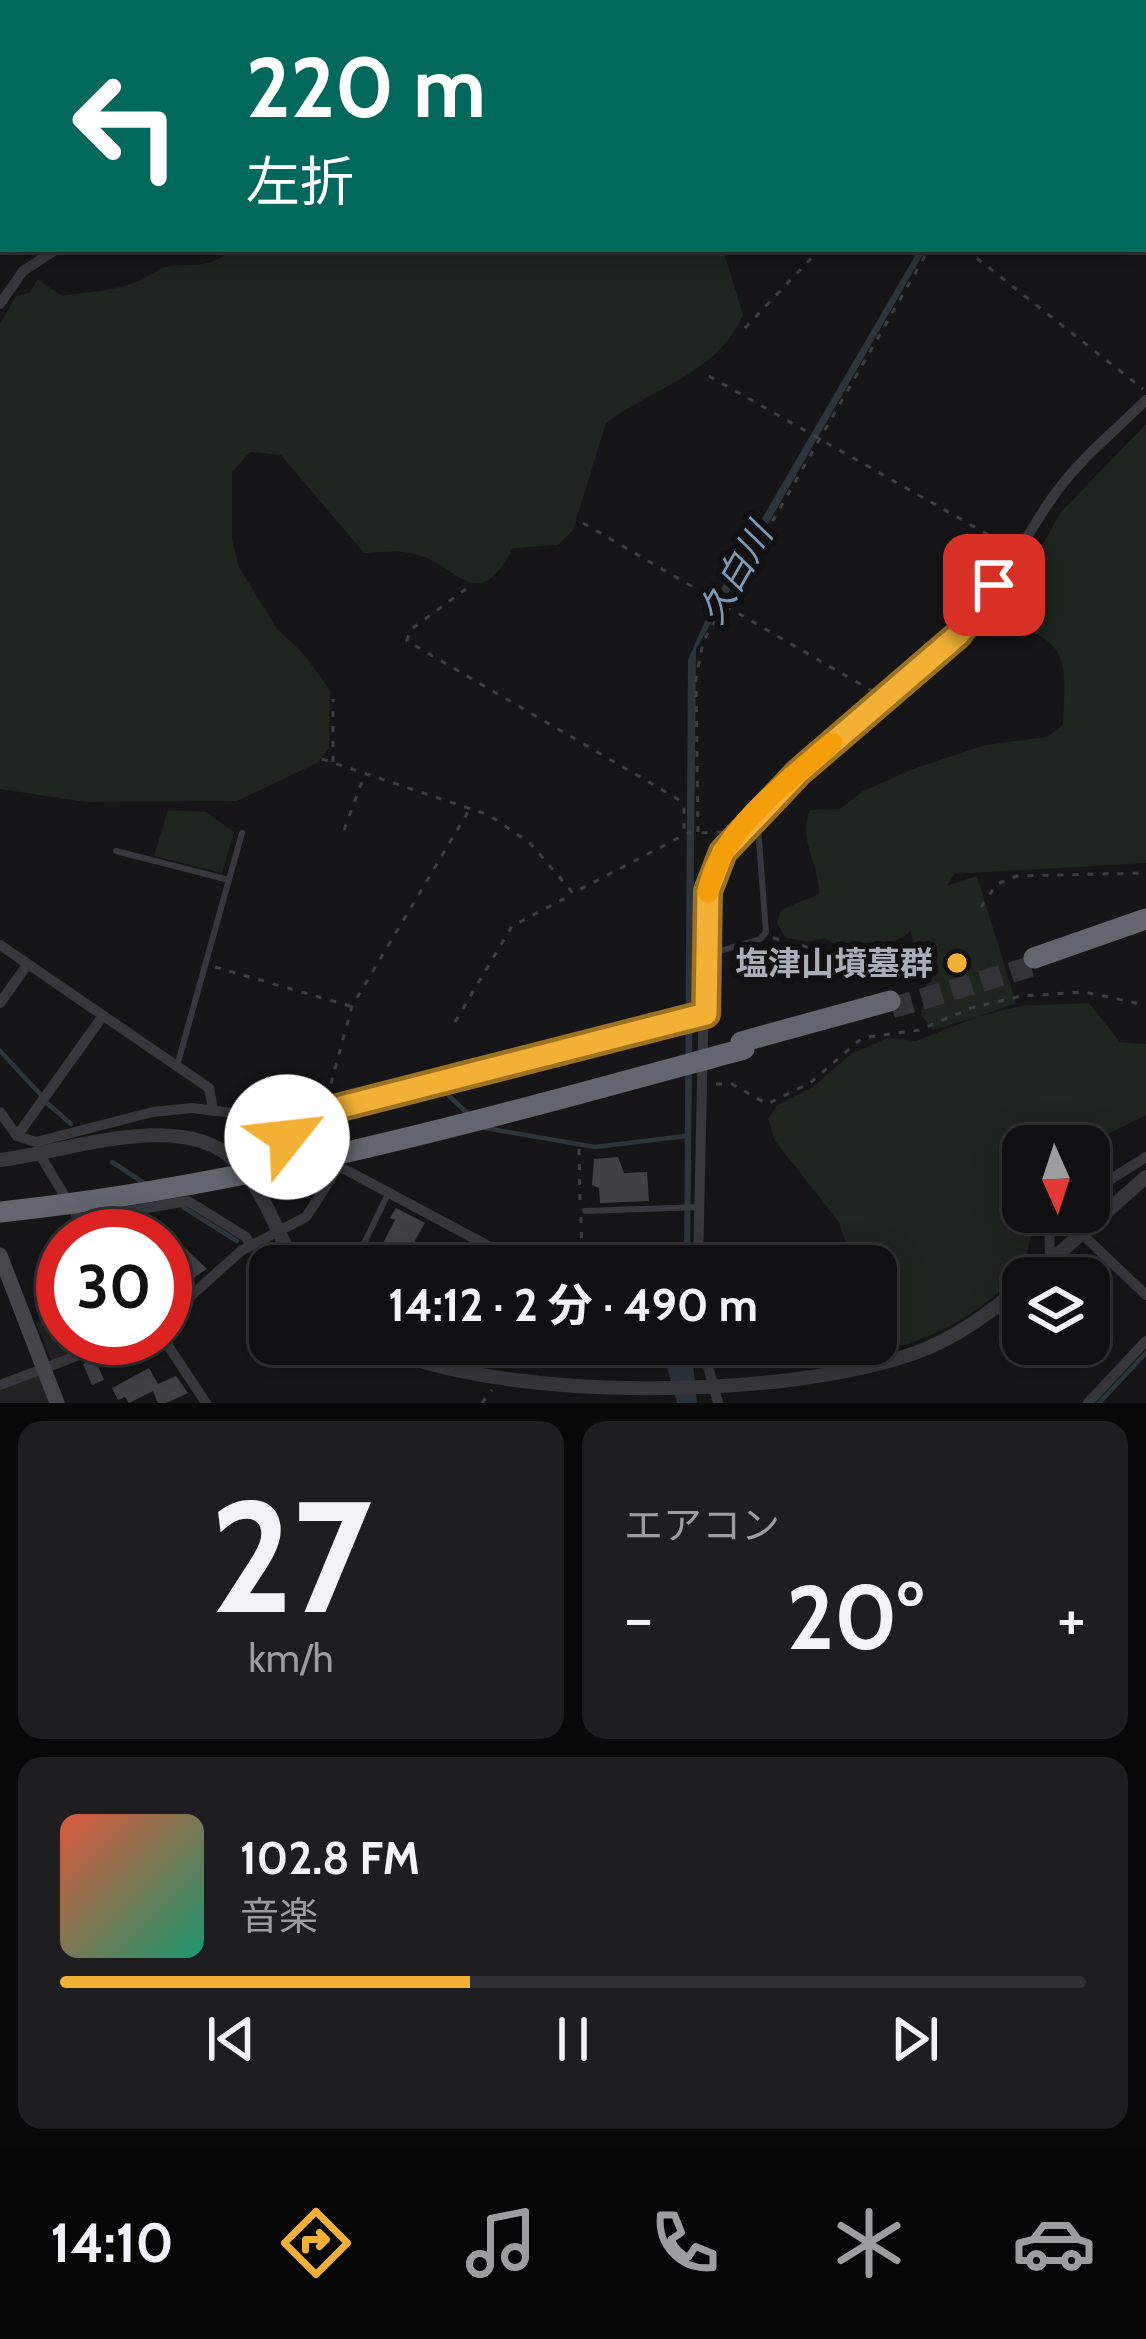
<!DOCTYPE html>
<html lang="ja">
<meta charset="utf-8">
<style>
:root{--surface:#101012;--page:#1e1e20;--text:#f1f3f6;--muted:#9c9d9f;--line:#303032;--accent:#f2b134}
body{margin:0;font-family:Cabin,"Noto Sans JP",sans-serif;background:var(--page);color:var(--text);height:100vh;display:flex;flex-direction:column;font-size:45px;white-space:nowrap}
*{box-sizing:border-box;margin:0}
p{font-size:39px;color:var(--muted)}
.icon{flex:none;width:66px;height:66px;fill:none;stroke:currentColor;stroke-width:2;stroke-linecap:round;stroke-linejoin:round}
.map{position:relative;height:1403px;overflow:hidden}
.drawer{display:flex;flex-direction:column;gap:18px;padding:18px;background:#09090a;flex:1}
.drawer>*{flex:none}
.guide{position:absolute;left:0px;top:0px;width:1146px;height:252px;box-shadow:0 6px 30px #0003,0 0 0 3px var(--line);background:#00695c;color:#fff;overflow:hidden}
.needle{width:78px;rotate:177deg}
.buttons{position:absolute;left:1002px;top:1125px;display:grid;gap:24px}
.buttons a{display:grid;place-items:center;width:108px;height:108px;border-radius:24px;background:var(--surface);box-shadow:0 6px 30px #0003,0 0 0 3px var(--line);font-size:60px}
.speed{position:absolute;left:36px;top:1209px;display:flex;gap:24px;font-size:60px;font-weight:700;text-align:center}
.speed>*{display:grid;place-content:center;width:156px;height:156px;border-radius:50%;background:var(--surface);box-shadow:0 6px 30px #0003,0 0 0 3px var(--line);line-height:1}
.speed .limit{border:18px solid #d22;background:#fff;color:#111}
.pin{position:absolute;display:grid;place-items:center;width:102px;height:102px;color:#fff;margin:-51px;border-radius:24px;box-shadow:0 6px 18px #0006}
.me{position:absolute;width:132px;margin:-66px;rotate:61deg;stroke-linejoin:round;filter:drop-shadow(0 0 9px #0008)}
.turn{display:flex;align-items:center;gap:42px;height:252px;padding:0 48px;font-size:54px}
.turn .icon{width:156px;height:156px;stroke-width:2.5}
.turn b{display:block;font-size:84px;line-height:102px}
.big{font-size:90px;font-weight:700;line-height:1.1}
.drawer .widget{flex:1;display:flex;flex-direction:column;justify-content:center;gap:18px;min-width:0;padding:0 42px;border-radius:24px;background:var(--page)}
.drawer .dial{align-items:center;gap:0}
.dial b{font-size:156px;line-height:1}
.song{display:flex;align-items:center;gap:36px}
.cover{width:144px;height:144px;border-radius:18px;background:linear-gradient(135deg,hsl(10 70% 55%),hsl(160 70% 35%))}
.played{height:12px;border-radius:6px;background:linear-gradient(90deg,var(--accent) 40%,var(--line) 40%)}
.keys{display:flex;justify-content:space-around;direction:ltr}
.heat{display:flex;justify-content:space-between;align-items:center;font-size:66px;direction:ltr}
.drawer .tiles{flex:1;display:grid;gap:18px;grid-template-columns:1fr 1fr}
.widget:last-child{grid-column:span 2}
.trip{position:absolute;left:249px;top:1245px;width:648px;height:120px;border-radius:24px;background:var(--surface);box-shadow:0 6px 30px #0003,0 0 0 3px var(--line);font-weight:700;line-height:120px;text-align:center}
.menu{display:flex;height:192px;justify-content:space-around;align-items:center;background:#060607;color:var(--muted)}
.menu .icon{width:84px;height:84px}
.menu .active{color:var(--accent)}
.menu b{font-size:54px;color:var(--text)}
.map>svg:first-child{display:block}
</style>
<div class="map">
<svg width="1146" height="1403" viewBox="0 0 1146 1403">
<rect width="100%" height="100%" fill="#161618"/>
<g fill="#222225">
<path d="M63 1313V1338H112L52 1362 36 1323Z"/>
<path d="M39 1375 49 1403H0V1390Z"/>
</g>
<g fill="#1e261f">
<path d="M230 249H723L743 315C717 374 654 387 606 423L573 530 558 545 513 548C477 615 461 569 421 556 402 549 383 552 364 553L281 455 250 452 232 472V539L239 567 277 629 302 652 330 690 329 748 317 763 237 801 85 802 0 789V324L16 296 29 293 38 279 62 296C85 292 114 291 136 282 148 278 158 267 170 266 192 263 214 269 230 249Z"/>
<path d="M1146 424V863L954 874 947 886 977 876 1016 1003 980 1016 1020 1006 1089 1003 1120 1042 1146 1044V1115L1084 1146H1023V1212H1037C1030 1228 1031 1252 1021 1267 995 1304 943 1334 902 1346L876 1327V1266H853L839 1222 775 1141 768 1119 777 1105 813 1087 851 1054 888 1038 916 1041 979 1016 933 1030 921 1015 933 942 913 944 911 931C887 950 850 958 825 938L808 942 785 937 777 923 781 910 819 894C820 865 797 839 810 810L840 809 863 791 913 769 985 745 1047 737 1063 725C1063 704 1069 667 1056 650 1042 631 1017 629 1006 607L1061 512Z"/>
<path d="M168 810 206 812 234 832 222 873 154 856Z"/>
</g>
<g fill="#2c353c">
<path d="M919 249H926L696 649 690 1266H684L688 660 714 601Z"/>
<path d="M682 1344H691L697 1403H677L667 1367Z"/>
</g>
<g fill="none" stroke-linecap="round" stroke-linejoin="round">
<g stroke="#2c353c" stroke-width="4.5">
<path d="M970 3 971 0"/>
<path d="M0 1051 41 1095"/>
<path d="M445 1092 467 1113"/>
<path d="M47 1103 71 1124"/>
<path d="M485 1128 595 1147 686 1136"/>
<path d="M112 1162 147 1185"/>
<path d="M183 1207 237 1241"/>
<path d="M256 1253 278 1266"/>
<path d="M424 1344 472 1361 521 1359"/>
<path d="M529 1359 659 1354"/>
<path d="M1099 1403 1146 1353"/>
</g>
</g>
<g fill="#404145">
<path d="M618 1157 624 1173 647 1172 649 1201 600 1203 599 1188 592 1185 594 1159Z"/>
<path d="M396 1208 425 1223 400 1266H371L395 1220 390 1218Z"/>
<path d="M185 1248 207 1269 175 1290 165 1280V1269Z"/>
<path d="M95 1359 104 1380 92 1385 83 1364Z"/>
<path d="M149 1368 158 1384 176 1376 188 1393 166 1403H158L153 1391 129 1403 125 1397 118 1400 112 1388Z"/>
</g>
<g fill="none" stroke-linecap="round" stroke-linejoin="round">
<path stroke="#333438" stroke-width="21" stroke-dasharray="21 10" stroke-linecap="butt" d="M892 1008 1036 965"/>
<g stroke="#3d3f44" stroke-width="3" stroke-dasharray="6 9" stroke-linecap="butt">
<path d="M652 0 656 3"/>
<path d="M834 0 838 3"/>
<path d="M1002 0 1006 3"/>
<path d="M964 3V0"/>
<path d="M1143 112 1146 115"/>
<path d="M965 249 1143 389"/>
<path d="M1143 249 1146 252"/>
<path d="M745 328 820 249"/>
<path d="M709 376 1010 547"/>
<path d="M583 523 872 691"/>
<path d="M466 589 410 630 407 641 678 799 684 809V832"/>
<path d="M322 759 489 815 530 843 573 893 688 833 725 832"/>
<path d="M333 762V699"/>
<path d="M344 830 364 776"/>
<path d="M698 832 696 679 703 642 929 249"/>
<path d="M981 907 997 884 1017 876 1146 873"/>
<path d="M773 938 874 965"/>
<path d="M215 967 350 1006"/>
<path d="M455 1022 512 926 571 895"/>
<path d="M716 1084H732L767 1104 810 1083 862 1038 919 1030 971 1008 1021 996 1084 992 1146 1005"/>
<path d="M327 1098 352 1006 471 807"/>
<path d="M579 1149 580 1201"/>
<path d="M581 1217 582 1266"/>
<path d="M522 1365 541 1344"/>
<path d="M482 1403 492 1390"/>
</g>
<g stroke="#37383d" stroke-width="6">
<path d="M116 851 229 880"/>
<path d="M707 955 760 939 766 932 757 815"/>
<path d="M177 1066 242 833"/>
<path d="M585 1211 701 1207"/>
<path d="M353 1266 388 1194"/>
</g>
<g stroke="#37383d" stroke-width="10">
<path d="M88 0 90 3"/>
<path d="M197 0 199 3"/>
<path d="M305 0H306"/>
<path d="M23 3 27 0"/>
<path d="M399 3 402 0"/>
<path d="M0 19 3 17"/>
<path d="M0 33 3 37"/>
<path d="M0 190 3 194"/>
<path d="M0 304 23 271 57 249"/>
<path d="M0 945 209 1088 213 1109"/>
<path d="M0 1003 27 965"/>
<path d="M0 1112 17 1136 36 1142 153 1112 192 1108 241 1114 526 1266"/>
<path d="M17 1136 102 1017"/>
<path d="M287 1137 297 1120 306 1116 706 1014"/>
<path d="M40 1155 89 1236"/>
<path d="M1089 1193 1146 1157"/>
<path d="M76 1220 188 1201 246 1237 251 1246"/>
<path d="M1082 1234 1146 1295"/>
<path d="M1050 1262 1049 1221 1058 1212"/>
<path d="M698 1266 706 902C717 810 892 700 958 634 999 595 1023 537 1057 491 1081 458 1117 429 1146 400"/>
<path d="M165 1319 241 1251 306 1217 339 1166"/>
<path d="M163 1338 206 1403"/>
<path d="M702 1344 718 1403"/>
<path d="M0 1385 124 1338"/>
<path d="M1088 1403 1146 1341"/>
</g>
<g stroke="#37383d" stroke-width="14">
<path d="M0 1160C67 1152 182 1108 235 1161 264 1190 276 1231 296 1266"/>
<path d="M1031 1278 1146 1177"/>
<path d="M373 1344C502 1403 780 1400 915 1353 956 1338 990 1313 1023 1285"/>
</g>
<path stroke="#45474d" stroke-width="15" d="M0 1255 57 1403"/>
<g stroke="#63666e" stroke-width="21">
<path d="M1034 958 1146 919"/>
<path d="M741 1042 890 1001"/>
</g>
<path stroke="#63666e" stroke-width="21" d="M0 1212C253 1186 500 1115 744 1049"/>
</g>
<g fill="none" stroke-linecap="round" stroke-linejoin="round">
<defs>
<path id="route" d="M287 1137 306 1116 706 1014 708 891 723 852 799 772 958 635 994 585"/>
</defs>
<use href="#route" stroke="#9d7322" stroke-width="30"/>
<use href="#route" stroke="#f2b134" stroke-width="21"/>
<path stroke="#f59e0b" stroke-width="21" d="M708 892C719 831 787 782 832 743"/>
</g>
<circle fill="#f2b134" stroke="#111113" stroke-width="4.5" cx="957" cy="963" r="12"/>
<g text-anchor="middle" dominant-baseline="central" stroke-width="12" stroke-linejoin="round" paint-order="stroke">
<g font-size="33" font-weight="bold" fill="#a8adb8" stroke="#111113" text-anchor="end">
<text x="933" y="963">塩津山墳墓群</text>
</g>
<g font-size="36" font-style="italic" fill="#7f9bb3" stroke="#111113">
<text transform="translate(735 573) rotate(-60)">久白川</text>
</g>
</g>
</svg>
<div class="buttons">
<a><svg class="needle" viewBox="-14 -14 28 28"><path d="M0-13l5 13h-10z" fill="#e53935"/><path d="M0 13l5-13h-10z" fill="#9c9d9f"/></svg></a>
<a><svg class="icon" aria-label="layers" viewBox="0 0 24 24"><path d="M12 4l9 5-9 5-9-5zM3 14l9 5 9-5"/></svg></a>
</div>
<div class="speed"><div class="limit">30</div></div>
<div class="pin" style="left:994px;top:585px;background:#d93025"><svg class="icon" aria-label="arrive" viewBox="0 0 24 24"><path d="M6 21V4h12l-3 4 3 4H6"/></svg></div>
<svg class="me" style="left:287px;top:1137px" viewBox="-20 -20 40 40"><circle r="19" fill="#fff"/><path d="M0-13L10 11 0 6-10 11z" fill="#f2b134"/></svg>
<div class="trip">14:12 · 2 分 · 490 m</div>
<div class="guide">
<div class="turn"><svg class="icon" aria-label="left" viewBox="0 0 24 24"><path d="M17 20v-9H6M10 6l-5 5 5 5"/></svg><div><b>220 m</b>左折</div></div>
</div>
</div>
<section class="drawer">
<div class="tiles">
<div class="widget dial"><b>27</b><p>km/h</p></div>
<div class="widget"><p>エアコン</p>
<div class="heat"><a>−</a><b class="big">20°</b><a>+</a></div>
</div>
<div class="widget">
<div class="song"><i class="cover"></i><div><b>102.8 FM</b><p>音楽</p></div></div>
<div class="played"></div>
<div class="keys"><svg class="icon" aria-label="previous" viewBox="0 0 24 24"><path d="M18 5L8 12l10 7zM5 5v14"/></svg><svg class="icon" aria-label="pause" viewBox="0 0 24 24"><path d="M8 5v14M16 5v14"/></svg><svg class="icon" aria-label="next" viewBox="0 0 24 24"><path d="M6 5l10 7-10 7zM19 5v14"/></svg></div>
</div>
</div>
</section>
<nav class="menu">
<b>14:10</b>
<svg class="icon active" aria-label="directions" viewBox="0 0 24 24"><path d="M12 3l9 9-9 9-9-9zM9 14v-3h6M13 9l2 2-2 2"/></svg>
<svg class="icon" aria-label="music" viewBox="0 0 24 24"><path d="M9 18V5l10-2v13"/><circle cx="6" cy="18" r="3"/><circle cx="16" cy="16" r="3"/></svg>
<svg class="icon" aria-label="phone" viewBox="0 0 24 24"><path d="M5 4h4l2 5-3 2q2 4 5 5l2-3 5 2v4C11 20 4 13 5 4z"/></svg>
<svg class="icon" aria-label="climate" viewBox="0 0 24 24"><path d="M12 3v18M4 7l16 10M4 17L20 7"/></svg>
<svg class="icon" aria-label="car" viewBox="0 0 24 24"><path d="M5 17H2v-5l4-1 3-4h7l3 4 3 1v5h-3M9 17h6M6 11h13"/><circle cx="7" cy="17" r="2"/><circle cx="17" cy="17" r="2"/></svg>
</nav>
